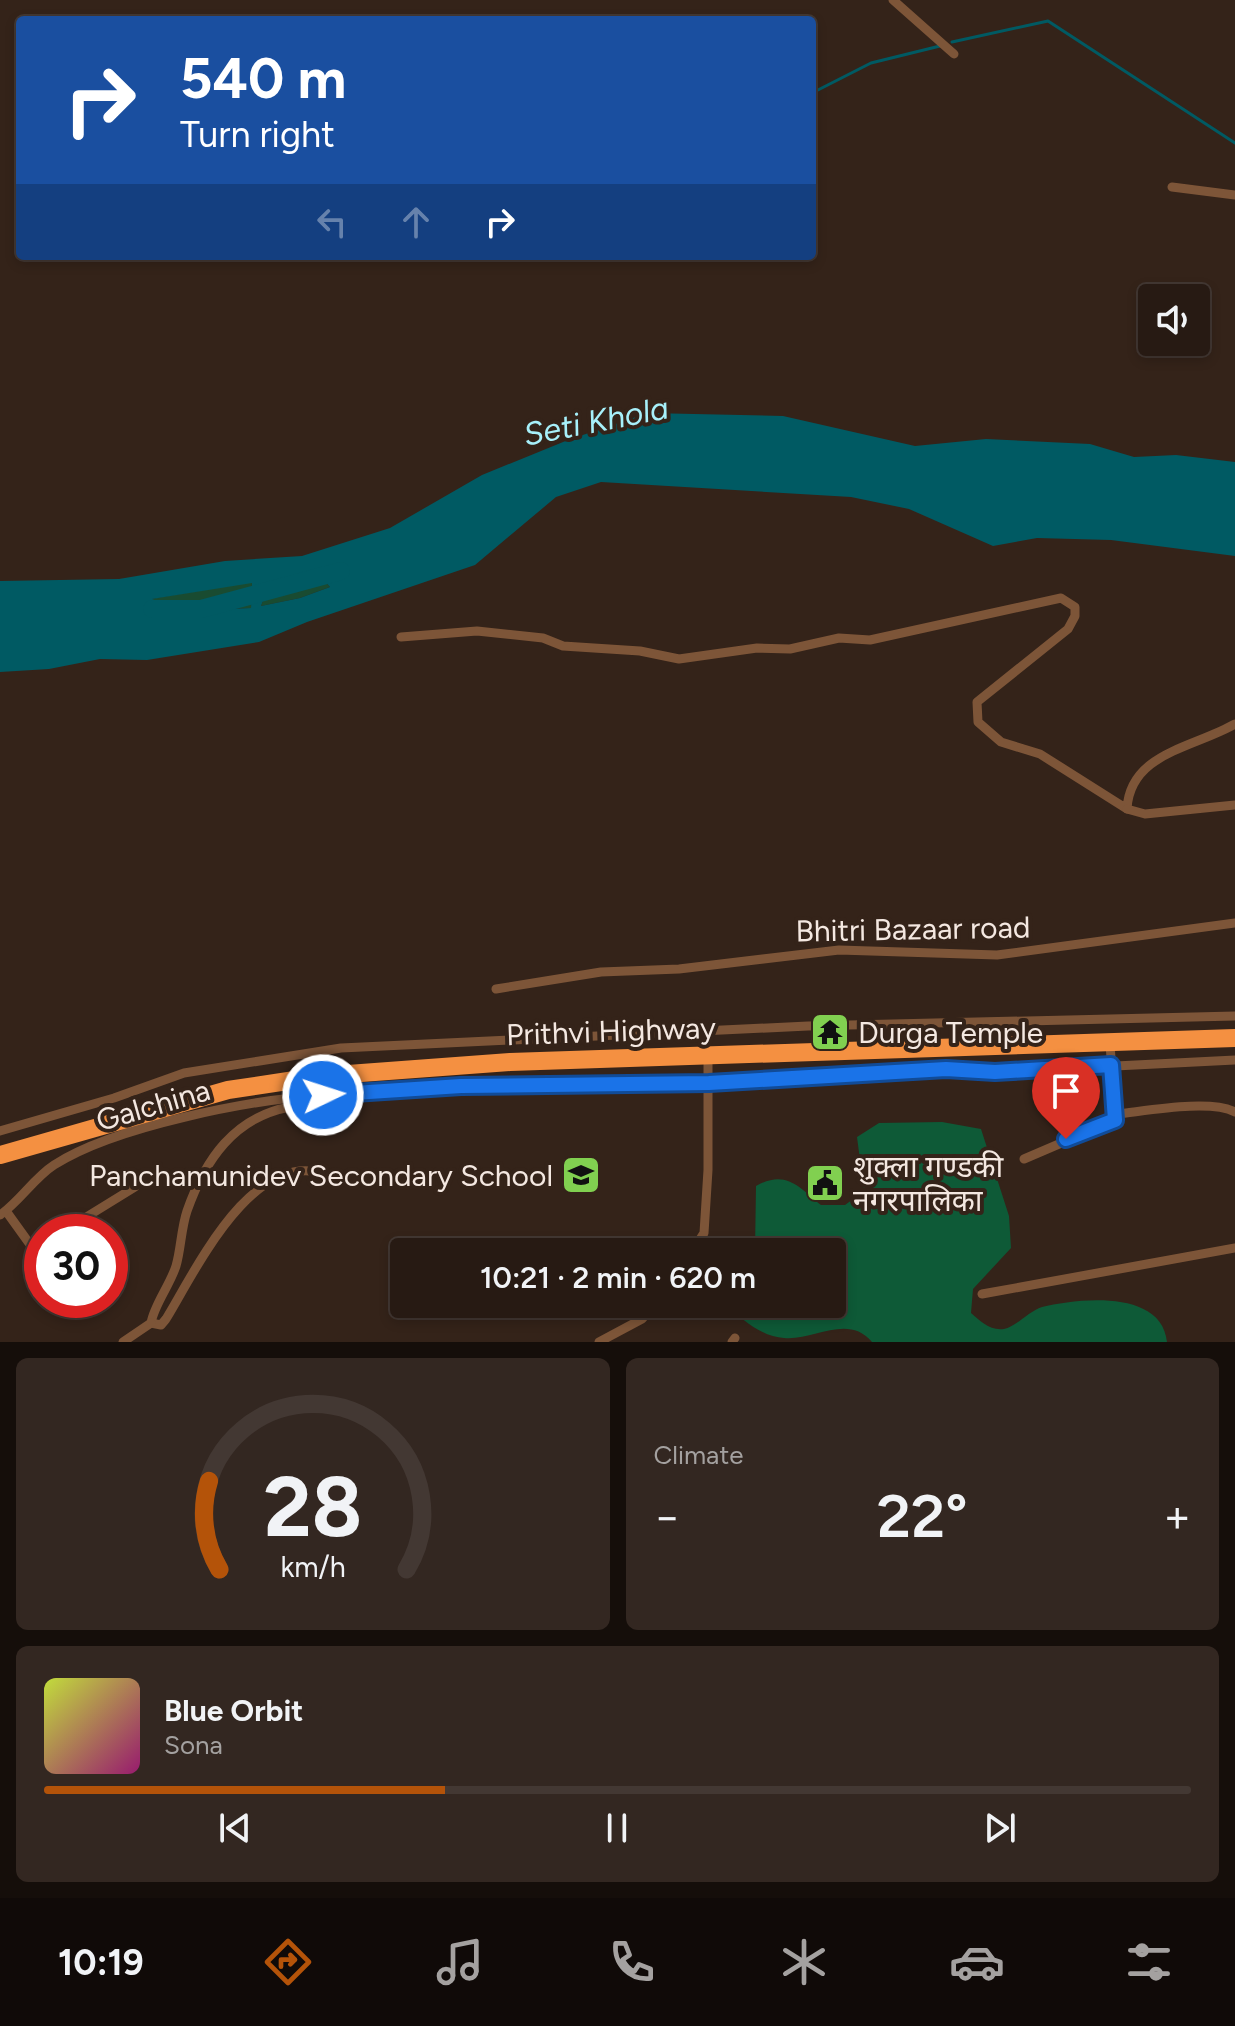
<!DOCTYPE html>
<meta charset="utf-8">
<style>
:root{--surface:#271a13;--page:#332721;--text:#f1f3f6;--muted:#a4a1a0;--line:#433833;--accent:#b45309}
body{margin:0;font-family:Figtree,"Noto Sans Devanagari",sans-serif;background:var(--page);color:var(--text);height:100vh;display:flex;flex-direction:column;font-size:30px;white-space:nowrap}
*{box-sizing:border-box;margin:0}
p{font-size:26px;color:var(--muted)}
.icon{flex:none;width:44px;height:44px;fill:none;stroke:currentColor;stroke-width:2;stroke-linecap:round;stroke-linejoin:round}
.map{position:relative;height:1342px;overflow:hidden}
.panel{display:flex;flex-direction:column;gap:16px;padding:16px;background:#150e0a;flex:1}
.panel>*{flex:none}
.guide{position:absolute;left:16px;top:16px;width:800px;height:244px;border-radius:8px;box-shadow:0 4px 12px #0003,0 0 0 2px var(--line);background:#1a4fa0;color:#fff;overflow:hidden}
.tools{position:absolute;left:1138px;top:284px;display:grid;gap:16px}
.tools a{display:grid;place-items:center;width:72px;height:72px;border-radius:8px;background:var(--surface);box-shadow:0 4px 12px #0003,0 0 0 2px var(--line);font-size:40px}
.speed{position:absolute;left:24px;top:1214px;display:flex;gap:16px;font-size:40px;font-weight:700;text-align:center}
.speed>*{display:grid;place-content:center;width:104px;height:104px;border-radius:50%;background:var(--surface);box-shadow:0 4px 12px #0003,0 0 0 2px var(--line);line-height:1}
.speed .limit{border:12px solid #d22;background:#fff;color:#111}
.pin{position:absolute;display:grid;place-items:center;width:68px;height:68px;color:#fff;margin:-82px -34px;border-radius:50% 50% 50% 0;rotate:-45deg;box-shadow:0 0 8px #0007}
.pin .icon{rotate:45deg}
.me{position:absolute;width:88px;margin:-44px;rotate:86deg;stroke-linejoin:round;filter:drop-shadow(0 0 6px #0008)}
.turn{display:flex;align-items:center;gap:28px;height:168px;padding:0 32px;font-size:36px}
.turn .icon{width:104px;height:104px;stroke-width:2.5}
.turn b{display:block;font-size:56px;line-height:68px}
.lanes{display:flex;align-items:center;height:76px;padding:0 32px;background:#0003;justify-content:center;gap:40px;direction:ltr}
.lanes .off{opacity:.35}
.big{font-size:60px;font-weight:600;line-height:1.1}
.panel .card{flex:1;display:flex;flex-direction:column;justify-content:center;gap:12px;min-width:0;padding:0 28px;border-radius:12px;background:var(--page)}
.panel .dial{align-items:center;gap:0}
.dial svg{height:208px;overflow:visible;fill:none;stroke:var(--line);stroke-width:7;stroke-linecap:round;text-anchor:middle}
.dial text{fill:var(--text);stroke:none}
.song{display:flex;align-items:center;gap:24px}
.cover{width:96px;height:96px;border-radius:12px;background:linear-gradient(135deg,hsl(70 70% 55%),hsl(320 70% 35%))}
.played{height:8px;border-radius:4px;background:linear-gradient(90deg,var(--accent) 35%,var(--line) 35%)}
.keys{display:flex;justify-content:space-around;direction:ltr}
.heat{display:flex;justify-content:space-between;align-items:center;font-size:44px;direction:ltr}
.panel .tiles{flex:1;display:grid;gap:16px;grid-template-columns:1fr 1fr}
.card:last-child{grid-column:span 2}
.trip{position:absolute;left:390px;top:1238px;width:456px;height:80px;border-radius:8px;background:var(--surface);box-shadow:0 4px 12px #0003,0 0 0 2px var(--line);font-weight:600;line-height:80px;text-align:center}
.menu{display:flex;height:128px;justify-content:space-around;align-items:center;background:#100a08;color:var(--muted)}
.menu .icon{width:56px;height:56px}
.menu .selected{color:var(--accent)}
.menu b{font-size:36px;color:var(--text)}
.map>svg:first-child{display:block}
</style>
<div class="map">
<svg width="1235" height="1342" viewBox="0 0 1235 1342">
<rect width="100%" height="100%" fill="#342319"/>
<g fill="#194b31">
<path d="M321 577 330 587 300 598 261 606 268 587 289 578Z"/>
<path d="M252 582 251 608 183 611 150 599Z"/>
</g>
<path fill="#0e5a37" d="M942 1122 981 1129 1009 1216 1011 1248 973 1289 971 1313C980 1321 990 1331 1004 1329 1017 1326 1029 1311 1042 1307 1078 1298 1162 1289 1167 1342H872C848 1313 813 1341 784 1338 762 1337 741 1319 726 1304H832V1252H709L755 1251 756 1186C786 1169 799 1187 821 1205H845L864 1191 857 1137 879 1123Z"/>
<path fill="#005a63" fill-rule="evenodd" d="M648 413 783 416 915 446 986 439 1090 444 1134 457 1176 455 1235 462V556L1111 540 1037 538 993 546 909 509 851 497 601 482 556 497 475 565 307 622 259 642 147 660 100 659 49 669 0 672V581L119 579 225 561 302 556 390 528 482 475 568 440ZM321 577 330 587 300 598 261 606 268 587 289 578ZM252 583 251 608 183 611 152 599Z"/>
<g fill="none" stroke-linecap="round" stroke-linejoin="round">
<g stroke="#005a63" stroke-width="3">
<path d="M952 42 1048 21 1235 143"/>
<path d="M812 93 871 63 940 46"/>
</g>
<path stroke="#005a63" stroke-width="18" d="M152 609H201L341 571"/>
<g stroke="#7d5538" stroke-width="9">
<path d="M893 0 954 54"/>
<path d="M1172 187 1235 195"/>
<path d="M401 637 477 631 543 638 563 646 640 651 679 659 757 648 790 649 839 638 870 640 1061 598 1075 607V616L1068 629 977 702 978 722 1001 742 1040 754 1127 809C1130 753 1193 748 1235 724"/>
<path d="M1127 809 1145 814 1235 805"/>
<path d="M496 989 601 972 679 969 839 950 997 955 1235 923"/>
<path d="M323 1095 461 1086 709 1083 946 1069 995 1072 1235 1060"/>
<path d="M298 1097 290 1107C234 1117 205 1160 187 1211 181 1229 181 1249 176 1266 170 1285 154 1305 151 1323L161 1325 166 1319C197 1268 252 1150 325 1174"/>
<path d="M1117 1114C1146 1111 1210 1099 1235 1112"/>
<path d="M0 1131 114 1098 184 1073 341 1048 808 1026 1235 1016"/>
<path d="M1024 1159 1115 1120 1110 1043"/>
<path d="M6 1211 29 1243 42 1241"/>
<path d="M0 1215C20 1201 34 1178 54 1165 115 1126 250 1100 323 1095V1092"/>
<path d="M62 1232 135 1187"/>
<path d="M692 1252 704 1233 708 1170V1055"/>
<path d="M982 1294 1235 1248"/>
<path d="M123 1342 151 1323"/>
<path d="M599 1342 642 1319 655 1304"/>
<path d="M732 1342 735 1338"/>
</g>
<path stroke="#f49041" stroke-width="18" d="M0 1155 228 1090 321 1076 510 1062 1235 1038"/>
</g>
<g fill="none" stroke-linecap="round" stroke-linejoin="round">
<defs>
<path id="route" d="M323 1095 461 1086 709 1083 946 1069 995 1072 1111 1065 1115 1120 1066 1139"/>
</defs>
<use href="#route" stroke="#114b97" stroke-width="20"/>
<use href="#route" stroke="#1a73e8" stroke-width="14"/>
</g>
<defs>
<symbol id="temple-square" viewBox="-11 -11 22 22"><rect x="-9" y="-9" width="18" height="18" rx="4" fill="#81d050" stroke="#342319"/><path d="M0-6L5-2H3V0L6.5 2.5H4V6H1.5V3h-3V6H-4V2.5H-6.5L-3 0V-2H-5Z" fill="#111"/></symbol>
<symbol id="school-square" viewBox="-11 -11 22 22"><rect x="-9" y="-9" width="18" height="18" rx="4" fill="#81d050" stroke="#342319"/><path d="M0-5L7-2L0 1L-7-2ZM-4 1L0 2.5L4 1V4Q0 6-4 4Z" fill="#111"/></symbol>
<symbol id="civic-square" viewBox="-11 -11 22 22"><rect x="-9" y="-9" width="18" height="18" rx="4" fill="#81d050" stroke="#342319"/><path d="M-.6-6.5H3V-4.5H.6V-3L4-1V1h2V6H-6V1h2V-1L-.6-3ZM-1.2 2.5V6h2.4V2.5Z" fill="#111"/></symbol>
</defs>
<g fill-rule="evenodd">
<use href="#temple-square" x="808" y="1010" width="44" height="44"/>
<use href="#school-square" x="559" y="1153" width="44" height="44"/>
<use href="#civic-square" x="803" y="1161" width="44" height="44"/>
</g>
<g text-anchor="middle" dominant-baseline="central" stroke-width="8" stroke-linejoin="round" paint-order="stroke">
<g font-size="30" fill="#f4e8e1" stroke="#342319">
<text transform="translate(913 929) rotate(-1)">Bhitri Bazaar road</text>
<text transform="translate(611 1031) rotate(-2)">Prithvi Highway</text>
<text transform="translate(153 1105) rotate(-16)">Galchina</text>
</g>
<g font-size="30" fill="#f4e8e1" stroke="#342319" text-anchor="start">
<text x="858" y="1032">Durga Temple</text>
<text x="853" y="1166">शुक्ला गण्डकी<tspan x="853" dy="34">नगरपालिका</tspan></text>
<text x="553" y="1175" text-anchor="end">Panchamunidev Secondary School</text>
</g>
<g font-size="32" font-style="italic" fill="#a7f0fa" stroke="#342319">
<text transform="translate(596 421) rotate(-11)">Seti Khola</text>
</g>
</g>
</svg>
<div class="tools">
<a><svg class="icon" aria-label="sound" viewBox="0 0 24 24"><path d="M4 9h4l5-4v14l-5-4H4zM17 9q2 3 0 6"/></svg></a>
</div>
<div class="speed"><div class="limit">30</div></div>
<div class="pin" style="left:1066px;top:1139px;background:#d93025"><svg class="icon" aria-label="arrive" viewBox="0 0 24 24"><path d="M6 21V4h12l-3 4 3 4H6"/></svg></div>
<svg class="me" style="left:323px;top:1095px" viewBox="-20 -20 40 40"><circle r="17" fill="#1a73e8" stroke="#fff" stroke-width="3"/><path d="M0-11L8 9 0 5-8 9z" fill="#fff"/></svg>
<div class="trip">10:21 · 2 min · 620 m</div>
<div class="guide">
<div class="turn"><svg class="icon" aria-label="right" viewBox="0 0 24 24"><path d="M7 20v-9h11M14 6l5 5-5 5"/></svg><div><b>540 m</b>Turn right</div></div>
<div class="lanes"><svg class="icon off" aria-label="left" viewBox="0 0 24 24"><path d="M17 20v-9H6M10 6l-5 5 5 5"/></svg><svg class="icon off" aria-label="ahead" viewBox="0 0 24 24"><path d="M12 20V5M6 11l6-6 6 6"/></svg><svg class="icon" aria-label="right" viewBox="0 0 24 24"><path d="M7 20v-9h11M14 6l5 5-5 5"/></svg></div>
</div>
</div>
<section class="panel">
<div class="tiles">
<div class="card dial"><svg viewBox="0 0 100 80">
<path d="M14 69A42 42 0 1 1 86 69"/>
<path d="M14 69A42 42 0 0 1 10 35" stroke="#b45309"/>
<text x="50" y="56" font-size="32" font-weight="700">28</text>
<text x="50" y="72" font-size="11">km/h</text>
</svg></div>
<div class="card"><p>Climate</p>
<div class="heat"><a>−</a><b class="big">22°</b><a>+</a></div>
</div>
<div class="card">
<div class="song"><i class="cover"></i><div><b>Blue Orbit</b><p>Sona</p></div></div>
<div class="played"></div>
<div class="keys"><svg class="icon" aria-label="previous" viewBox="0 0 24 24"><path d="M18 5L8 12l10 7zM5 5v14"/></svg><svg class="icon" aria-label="pause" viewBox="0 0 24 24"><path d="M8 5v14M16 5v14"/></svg><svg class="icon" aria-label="next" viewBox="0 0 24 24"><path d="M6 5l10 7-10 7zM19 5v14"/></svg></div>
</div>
</div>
</section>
<nav class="menu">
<b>10:19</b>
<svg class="icon selected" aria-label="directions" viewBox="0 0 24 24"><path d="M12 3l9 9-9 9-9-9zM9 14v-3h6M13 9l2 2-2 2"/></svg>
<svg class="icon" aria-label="music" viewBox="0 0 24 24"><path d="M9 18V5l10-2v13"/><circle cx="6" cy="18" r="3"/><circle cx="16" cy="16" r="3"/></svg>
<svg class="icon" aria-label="phone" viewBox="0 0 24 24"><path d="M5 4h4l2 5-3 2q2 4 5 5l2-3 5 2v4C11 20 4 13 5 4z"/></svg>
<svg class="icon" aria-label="climate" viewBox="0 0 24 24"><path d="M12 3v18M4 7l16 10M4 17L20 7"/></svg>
<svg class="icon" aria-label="car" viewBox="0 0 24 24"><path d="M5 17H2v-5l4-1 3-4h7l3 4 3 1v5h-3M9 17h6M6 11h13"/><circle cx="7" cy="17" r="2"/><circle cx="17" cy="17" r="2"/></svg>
<svg class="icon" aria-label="filters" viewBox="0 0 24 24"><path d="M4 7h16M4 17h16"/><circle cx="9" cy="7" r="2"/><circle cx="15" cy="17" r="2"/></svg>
</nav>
